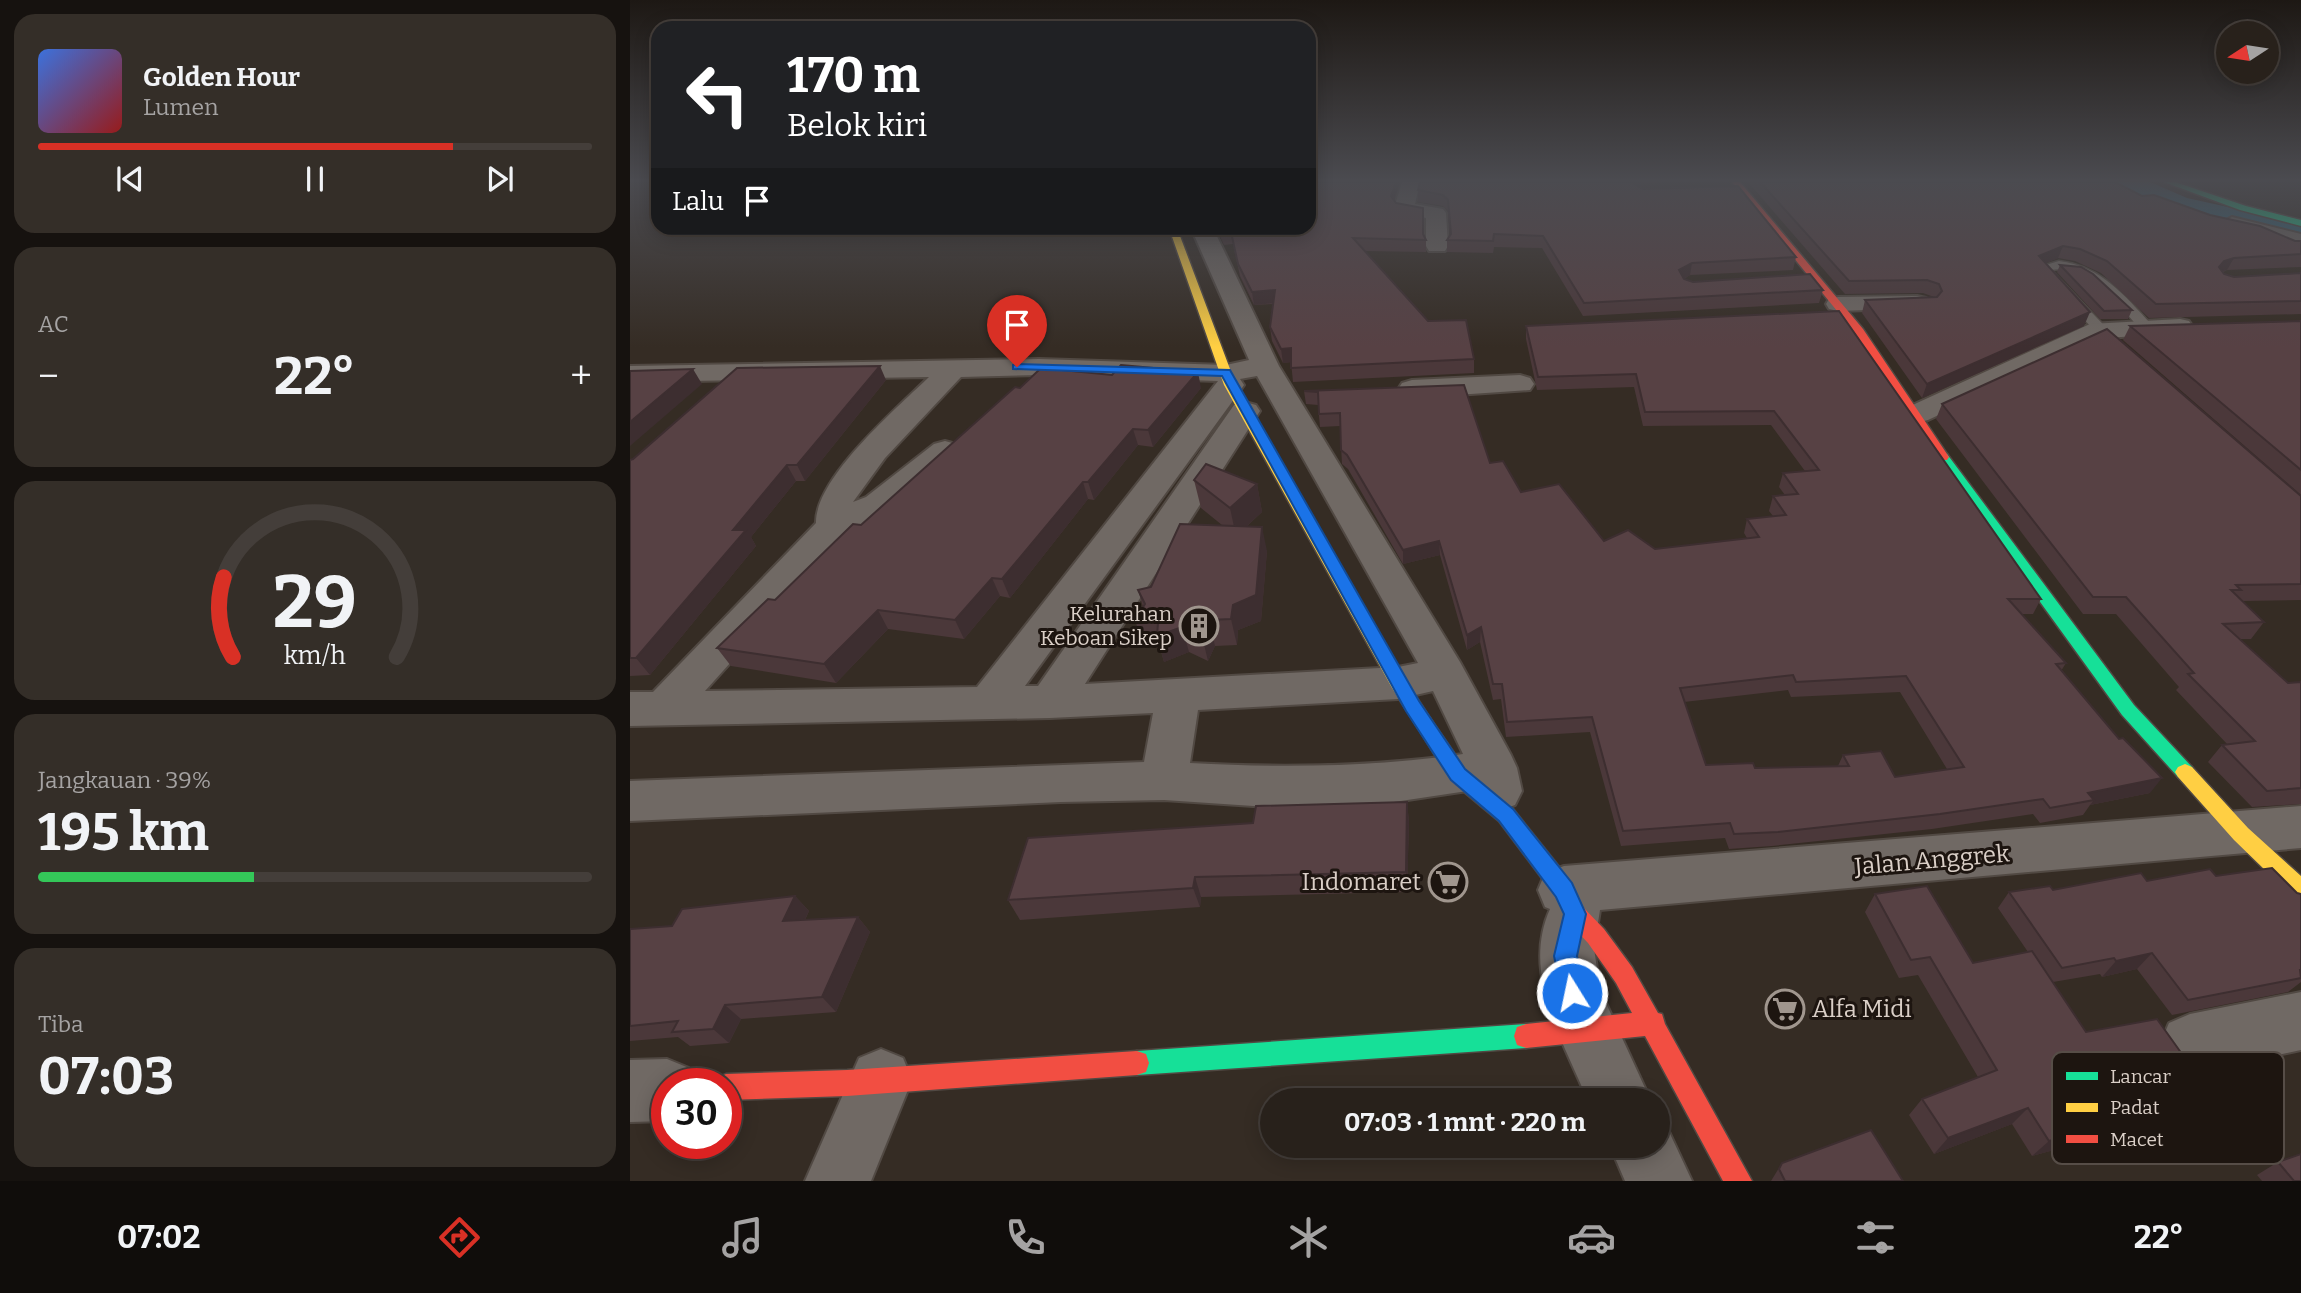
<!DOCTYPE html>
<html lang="id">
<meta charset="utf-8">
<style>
:root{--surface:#28211b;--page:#342e28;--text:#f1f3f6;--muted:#a5a3a3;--line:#443e3a;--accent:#d93025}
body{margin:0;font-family:Bitter,serif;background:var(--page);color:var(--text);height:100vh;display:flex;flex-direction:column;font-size:26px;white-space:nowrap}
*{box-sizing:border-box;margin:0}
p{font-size:23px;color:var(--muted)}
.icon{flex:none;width:38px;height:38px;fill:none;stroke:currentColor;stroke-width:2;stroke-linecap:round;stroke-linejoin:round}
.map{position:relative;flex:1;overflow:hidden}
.details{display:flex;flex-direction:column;gap:14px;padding:14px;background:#16120f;width:630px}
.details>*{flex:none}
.guide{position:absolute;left:21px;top:21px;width:665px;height:214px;border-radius:21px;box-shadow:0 4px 18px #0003,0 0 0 2px var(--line);background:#202124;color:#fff;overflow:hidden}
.needle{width:46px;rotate:258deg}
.buttons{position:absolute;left:1586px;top:21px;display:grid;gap:14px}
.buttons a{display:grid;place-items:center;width:63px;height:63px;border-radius:50%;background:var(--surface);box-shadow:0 4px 18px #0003,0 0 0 2px var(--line);font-size:35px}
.speed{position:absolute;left:21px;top:1068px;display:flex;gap:14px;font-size:35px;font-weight:700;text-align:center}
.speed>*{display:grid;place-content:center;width:91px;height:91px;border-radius:50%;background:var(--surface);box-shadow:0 4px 18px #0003,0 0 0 2px var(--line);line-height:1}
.speed .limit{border:10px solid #d22;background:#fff;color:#111}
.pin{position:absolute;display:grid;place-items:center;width:60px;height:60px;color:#fff;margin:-72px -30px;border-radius:50% 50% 50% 0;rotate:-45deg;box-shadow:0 0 7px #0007}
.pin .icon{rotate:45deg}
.me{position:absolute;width:77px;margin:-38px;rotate:350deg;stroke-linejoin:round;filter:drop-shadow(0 0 5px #0008)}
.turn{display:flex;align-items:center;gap:24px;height:147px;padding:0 21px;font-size:32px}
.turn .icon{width:91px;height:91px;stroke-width:2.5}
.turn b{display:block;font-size:49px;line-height:60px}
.then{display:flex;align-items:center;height:66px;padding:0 21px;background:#0003;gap:14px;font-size:26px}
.big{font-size:52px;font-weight:700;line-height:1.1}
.details .card{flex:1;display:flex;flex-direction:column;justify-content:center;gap:10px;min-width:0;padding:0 24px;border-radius:21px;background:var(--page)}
.details .dial{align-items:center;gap:0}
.dial svg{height:182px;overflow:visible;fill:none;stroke:var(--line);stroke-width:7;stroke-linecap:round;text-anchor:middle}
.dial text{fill:var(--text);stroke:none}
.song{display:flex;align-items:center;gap:21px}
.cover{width:84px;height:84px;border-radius:10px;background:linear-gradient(135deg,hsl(220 70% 55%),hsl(0 70% 35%))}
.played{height:7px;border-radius:4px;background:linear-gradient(90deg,var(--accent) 75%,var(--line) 75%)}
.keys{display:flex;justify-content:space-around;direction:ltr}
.heat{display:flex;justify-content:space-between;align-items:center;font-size:38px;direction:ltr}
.charge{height:10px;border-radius:5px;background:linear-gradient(90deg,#34c759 39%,var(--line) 0)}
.trip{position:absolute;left:630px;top:1088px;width:410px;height:70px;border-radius:35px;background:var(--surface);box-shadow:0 4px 18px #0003,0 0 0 2px var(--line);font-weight:700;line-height:70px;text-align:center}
.menu{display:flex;height:112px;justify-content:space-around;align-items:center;background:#100d0b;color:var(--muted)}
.menu .icon{width:49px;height:49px}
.menu .on{color:var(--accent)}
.menu b{font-size:32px;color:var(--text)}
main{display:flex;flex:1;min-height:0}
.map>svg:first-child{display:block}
</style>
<main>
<section class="details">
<div class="card">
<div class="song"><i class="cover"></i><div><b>Golden Hour</b><p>Lumen</p></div></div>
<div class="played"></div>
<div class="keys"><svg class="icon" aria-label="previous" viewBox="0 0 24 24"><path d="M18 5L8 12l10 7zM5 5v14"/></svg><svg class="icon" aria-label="pause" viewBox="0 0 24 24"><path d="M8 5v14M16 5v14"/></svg><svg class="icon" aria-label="next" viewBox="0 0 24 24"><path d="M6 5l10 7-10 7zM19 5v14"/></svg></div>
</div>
<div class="card"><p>AC</p>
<div class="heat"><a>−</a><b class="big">22°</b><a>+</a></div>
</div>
<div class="card dial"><svg viewBox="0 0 100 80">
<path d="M14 69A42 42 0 1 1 86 69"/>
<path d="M14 69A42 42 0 0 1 10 34" stroke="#d93025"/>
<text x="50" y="56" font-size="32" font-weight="700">29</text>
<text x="50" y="72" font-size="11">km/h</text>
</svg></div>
<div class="card"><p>Jangkauan · 39%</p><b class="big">195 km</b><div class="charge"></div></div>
<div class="card"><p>Tiba</p><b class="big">07:03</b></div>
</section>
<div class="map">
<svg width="1671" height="1181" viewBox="0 0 1671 1181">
<rect width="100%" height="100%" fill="#352c24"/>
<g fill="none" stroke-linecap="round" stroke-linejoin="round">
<path fill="#306a80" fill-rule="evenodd" d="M1473 182H1520L1557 198 1671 223V247L1533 214 1478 189Z"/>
<defs>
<path id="lane" d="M1429 261C1471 266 1494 295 1522 325V331H1512C1489 306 1460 263 1421 270L1490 342 1488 345H1478L1406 268Z"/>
<g id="street">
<path d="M772 182H790L785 204 813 209 816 213 818 246 815 251H799L796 246V218L767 212 764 208Z"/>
<path d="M1602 217 1671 234V248L1595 227 1591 223Z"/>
<path d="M561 228H583L649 366 830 662 881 755 887 768 892 791 885 805 868 811 851 805 844 790 764 802 653 808 534 800 431 802 0 821V781L514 762 523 713 420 718 0 726V692H23L186 523C185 478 267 408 299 377L0 382V366L409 359 596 365 619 360ZM409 375 588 381 347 687 75 691 217 533 260 511 326 458 331 451 326 444 315 441 304 444 236 497 223 502 255 458 331 377ZM627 376 788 663 768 667 455 684 630 411 626 405 615 402 604 405 408 686H395L610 391 614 385 610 379ZM803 691 833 754C742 767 653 768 560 763L568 710 768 699Z"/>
<path d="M1287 296 1296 298 1299 303 1296 308 1208 311 1199 309 1196 304 1199 299 1208 297Z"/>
<path d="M1550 319 1559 321 1563 327 1559 333 1474 338 1298 420 1287 423 1276 420 1272 414 1276 408 1460 324Z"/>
<path d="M890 375 900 378 904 384 900 390 782 398 772 395 768 389 772 383 782 380Z"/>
<path d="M1671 806V848L970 910 964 948 970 990 1021 1101H958C933 1040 891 974 920 909L915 907 908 890 915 873 934 866Z"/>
<path d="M1671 992V1050L1560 1074 1539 1065 1530 1044 1539 1023 1560 1014Z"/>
<path d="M251 1049 273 1058 282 1080 241 1181H175L229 1058Z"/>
<path d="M37 1059 59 1068 65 1083H37V1121L0 1122V1060Z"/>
<path d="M1027 1120 1035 1123 1062 1181H995L980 1146H1027Z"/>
</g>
<g id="fast">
<path d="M1534 182H1545L1616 206 1671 220V226L1610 210Z"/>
<path d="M1312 453 1317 454 1504 705 1562 767 1565 772 1562 777 1555 780 1548 777 1492 715 1305 457Z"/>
<path d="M896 1024 905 1027 908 1036 905 1045 896 1048 507 1075 498 1072 495 1063 498 1054 507 1051Z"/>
</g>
<g id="slow">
<path d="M539 228H547L606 385 774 678 800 718 803 723 800 728 794 730 788 728 762 688 594 385Z"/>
<path d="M1555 764 1562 767 1618 828 1671 876V900L1663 897 1604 840 1548 777 1545 772 1548 767Z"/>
</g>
<g id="jam">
<path d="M1102 182H1110L1233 329 1319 457 1317 460H1307L1225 333Z"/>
<path d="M794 716 800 718 835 769 883 809 942 883 953 907 974 929 1002 967 1028 1013 1032 1014 1035 1024 1122 1181H1093L1015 1036 896 1048 887 1045 884 1036 887 1027 896 1024 1002 1013 986 983 958 943 937 921 926 897 869 821 821 781 785 723 788 718Z"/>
<path d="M507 1051 516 1054 519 1063 516 1072 507 1075 217 1096 96 1100V1083H85L87 1078 96 1074 217 1070Z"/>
</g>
</defs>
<use href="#lane" stroke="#514943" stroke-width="3"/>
<use href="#street" stroke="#514943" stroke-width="4"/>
<use href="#fast" stroke="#514943" stroke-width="3"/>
<use href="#slow" stroke="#514943" stroke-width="3"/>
<use href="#jam" stroke="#514943" stroke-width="3"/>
<use href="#lane" fill="#706964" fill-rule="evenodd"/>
<use href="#street" fill="#706964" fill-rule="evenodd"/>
<use href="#fast" fill="#16e098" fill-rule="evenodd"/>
<use href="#slow" fill="#ffcf43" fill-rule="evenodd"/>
<use href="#jam" fill="#f24e42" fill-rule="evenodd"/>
</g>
<g fill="#4b383a" fill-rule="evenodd">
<path d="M679 182H770L764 200 793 234 796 240V252L734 251 798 321 844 359V373L663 382 661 362 653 363 642 341 640 327 643 304 624 305 610 276 603 244 594 245 586 228H679Z"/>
<path d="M790 182H1051L1012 183 1008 186 1166 257 1163 270 1060 275 1054 279 1063 282 1193 290 1189 303 953 316 912 248 864 247 863 253 817 252V240L820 235 818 211 813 206 788 202V190Z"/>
<path d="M1118 182H1485L1512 196 1665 241H1671V267L1597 270 1593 272 1594 274 1604 277 1671 273V314L1519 318 1471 273 1445 261 1428 258 1416 263 1454 326 1292 398 1232 313 1235 300 1304 297 1293 293 1215 294Z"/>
<path d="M1430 265 1502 310 1498 319H1470L1427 272Z"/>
<path d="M1209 311 1411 599 1403 614H1392L1436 663 1431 671 1520 793 1460 805 1453 815 1410 823 1403 814 1302 829 1142 846 1099 849 1095 838 991 846 960 732 876 737 871 699 863 700 850 642 837 650 810 555 773 564 718 469 712 464 710 426 690 427 688 405 676 404 674 391 834 385 860 463 891 492 974 541 1025 549 1117 538 1114 533 1117 519 1143 516 1139 511 1143 496 1155 495 1149 487 1153 473 1175 471 1141 425 1013 426 1004 387 907 390 896 339V326ZM1158 690 1161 697 1270 692 1317 769 1265 777 1213 755 1208 766 1125 768 1076 765 1054 702Z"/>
<path d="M1671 321V495L1493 340 1500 326Z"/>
<path d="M256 380 175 481H166L121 537 126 546 20 675 0 676V460Z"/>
<path d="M571 388 523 447 508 445 464 500 458 499 380 598 370 596 334 639 258 629 206 683 101 666 87 648 145 600 231 525Z"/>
<path d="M1312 404 1671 496V600L1612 601 1634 622 1621 639H1610L1658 683 1671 682V804L1622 807 1578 762 1592 745H1598L1546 690 1549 687 1486 614H1453L1306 419Z"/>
<path d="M564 480 627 484 632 512 617 526 637 551 631 621 608 630 607 645 585 646 578 661 559 652 534 662 530 648 513 645 505 620 513 607 508 590 521 587 592 525 571 508Z"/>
<path d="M777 802 779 822 777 892 571 897 570 907 390 920 378 900 623 823Z"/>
<path d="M1586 876 1671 894V982L1658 992 1542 1015 1507 969 1472 977 1470 974 1423 982 1456 1032 1592 1110 1571 1126 1514 1138 1507 1127 1402 1156 1382 1124 1304 1154 1279 1115 1292 1099 1348 1077 1288 975 1269 978 1235 912 1245 894 1343 963 1398 952 1368 908 1379 892 1423 890Z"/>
<path d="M165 896 179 911 175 920 228 917 240 932 206 1012 111 1019 99 1043 60 1046 48 1037 0 1041V929L42 926Z"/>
<path d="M1648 1162 1671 1181H1632L1627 1175Z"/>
<path d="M1152 1163 1273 1181H1141Z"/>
</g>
<g fill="#3d2e30">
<path d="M766 182H770L761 207V196Z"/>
<path d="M1001 182H1012V183L1000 193Z"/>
<path d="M1433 246 1428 258 1403 268 1409 256Z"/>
<path d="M1604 258 1597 270 1587 273 1589 267 1594 261Z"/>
<path d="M1062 263 1060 275 1047 283 1049 270Z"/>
<path d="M645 290 646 303 624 305 622 292Z"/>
<path d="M1460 312 1454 326 1292 398 1297 384Z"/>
<path d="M661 348 663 362 653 363 651 349Z"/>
<path d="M250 366 256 380 175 481 167 465Z"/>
<path d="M63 369 72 384 0 446V422Z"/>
<path d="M568 372 571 388 523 447 518 430Z"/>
<path d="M503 429 508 445 464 500 458 482Z"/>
<path d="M157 465 166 481 121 537 126 546 20 675 6 658 103 530Z"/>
<path d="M453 482 458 499 380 598 372 579Z"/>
<path d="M627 484 632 512 606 536 600 508Z"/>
<path d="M632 527 637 551 631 621 608 630 607 645 601 619 603 605Z"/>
<path d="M809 541 810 555 773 564V550Z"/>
<path d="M362 578 370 596 334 639 325 620Z"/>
<path d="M248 610 258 629 206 683 194 664Z"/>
<path d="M579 620 585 646 578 661 572 636Z"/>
<path d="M552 627 559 652 534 662 527 636Z"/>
<path d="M851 627 850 642 837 650V635Z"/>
<path d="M1532 778 1520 793 1460 805 1464 800 1458 793Z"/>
<path d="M777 802 779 822 777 892 776 872Z"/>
<path d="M565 877 571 897 570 907 563 888Z"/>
<path d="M165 896 179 911 167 936 153 921Z"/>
<path d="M228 917 240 932 206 1012 192 997Z"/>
<path d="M1522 953 1507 969 1472 977 1486 961Z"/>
<path d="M95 1005 111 1019 99 1043 83 1029Z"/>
<path d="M1398 1108 1382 1124 1304 1154 1318 1138Z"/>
<path d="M1527 1112 1507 1127 1402 1156 1419 1141Z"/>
</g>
<g fill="#574144" stroke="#3d2e30" stroke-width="2" fill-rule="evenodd">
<path d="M679 182H766L761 196 766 203 793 208V234L796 240 723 238 798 321 836 320 844 359 661 368V348L651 349 640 327 645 290 622 292 608 264 601 232H592L590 228H679Z"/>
<path d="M790 182H1001L1013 189 1108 186 1166 257 1062 263 1049 270 1054 279 1063 282 1180 274 1193 290 954 303 913 236 864 234 863 241 817 240 821 234 818 200 813 195 788 190Z"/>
<path d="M1130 182H1485L1512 196 1524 195 1580 215 1630 226 1665 241H1671V254L1604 258 1594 261 1589 267 1594 274 1604 277 1671 273V301L1526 304 1477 261 1450 249 1433 246 1409 256 1460 312 1297 384 1235 300 1307 297 1312 291 1309 284 1297 280 1219 281Z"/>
<path d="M1430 265 1451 267 1463 274 1502 310 1474 311Z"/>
<path d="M1209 311 1411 599H1378L1436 663 1426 664 1489 739 1493 738 1532 778 1458 793 1464 800 1420 808 1413 799 1310 814 1148 832 1104 834 1100 823 993 831 962 717 877 722 872 684H863L851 627 837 635 809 541 773 550 717 455 711 450 710 413 689 414 688 392 674 391 834 385 860 463 873 461 891 492 929 484 974 541 998 530 1025 549 1129 537 1117 519 1156 515 1143 496 1168 494 1153 473 1189 470 1144 411 1015 412 1006 374 908 377 896 326ZM1163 675 1166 682 1276 676 1334 767 1265 777 1251 751 1213 755 1219 766 1125 768 1123 763 1076 765 1050 688Z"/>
<path d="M1671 321V470L1500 326Z"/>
<path d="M1477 329 1671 496V584L1606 585 1611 590H1601L1634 622 1593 624 1658 683 1671 682V788L1637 791 1592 745 1625 741 1558 674 1564 673 1496 597H1463L1312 404Z"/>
<path d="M491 365 568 372 518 430 503 429 458 482H453L372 579 362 578 325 620 248 610 194 664 87 648 138 599 145 600 223 524 231 525 385 387 390 388 411 368 482 375Z"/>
<path d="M250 366 167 465H157L103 530H116L6 658H0V460L3 459 107 368Z"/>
<path d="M63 369 0 422V371Z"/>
<path d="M576 464 627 484 600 508 564 480Z"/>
<path d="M550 524 632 527 626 595 603 605 601 619 579 620 572 636 552 627 527 636 528 623 505 620 515 604 508 590 521 587Z"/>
<path d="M777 802 776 872 565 877 563 888 378 900 398 838 623 823 626 806Z"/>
<path d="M1642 868 1667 893 1671 894V970H1670L1671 978 1558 1000 1522 953 1486 961 1484 958 1432 968 1379 892 1420 886 1423 890 1511 873 1517 881 1580 869 1586 876Z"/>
<path d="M1297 886 1343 963 1402 951 1456 1032 1527 1019 1592 1110 1534 1122 1527 1112 1419 1141 1398 1108 1318 1138 1292 1099 1367 1070 1300 957 1281 960 1245 894Z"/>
<path d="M165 896 153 921 228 917 192 997 95 1005 83 1029 42 1032 48 1021 0 1026V929L42 926 52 909Z"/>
<path d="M1241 1130 1273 1181H1155L1149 1169 1152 1163Z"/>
<path d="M1671 1154V1181H1664L1648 1162Z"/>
</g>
<linearGradient id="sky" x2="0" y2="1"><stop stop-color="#1d1814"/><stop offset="0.52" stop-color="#4b4b50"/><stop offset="1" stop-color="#4b4b50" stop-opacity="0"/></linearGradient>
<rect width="1671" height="347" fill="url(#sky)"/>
<path fill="#1a73e8" stroke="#114b97" stroke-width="2" d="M387 364 600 370 789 701 835 769 883 809 942 883 956 914 947 956 954 993 950 1002 942 1005 934 1002 924 956 934 914 926 897 869 821 821 780 776 711 592 376 383 369V365Z"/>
<defs>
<symbol id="building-ring" viewBox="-11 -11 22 22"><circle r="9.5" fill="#1d1510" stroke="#a0968e" stroke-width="1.5"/><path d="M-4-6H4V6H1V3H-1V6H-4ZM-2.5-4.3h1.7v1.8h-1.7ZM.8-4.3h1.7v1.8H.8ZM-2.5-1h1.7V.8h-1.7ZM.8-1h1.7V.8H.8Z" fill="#a0968e"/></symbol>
<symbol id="supermarket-ring" viewBox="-11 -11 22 22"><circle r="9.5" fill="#1d1510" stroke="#a0968e" stroke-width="1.5"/><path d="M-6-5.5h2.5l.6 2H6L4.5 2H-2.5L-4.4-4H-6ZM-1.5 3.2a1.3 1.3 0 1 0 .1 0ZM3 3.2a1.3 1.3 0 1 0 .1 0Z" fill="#a0968e"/></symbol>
</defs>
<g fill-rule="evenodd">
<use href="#building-ring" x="547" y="604" width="44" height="44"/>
<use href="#supermarket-ring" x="796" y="860" width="44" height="44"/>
<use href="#supermarket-ring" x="1133" y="987" width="44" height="44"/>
</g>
<g text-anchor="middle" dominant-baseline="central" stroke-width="6" stroke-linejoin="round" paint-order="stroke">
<g font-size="21" fill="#dacfc7" stroke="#1d1510" text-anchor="end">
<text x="542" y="614">Kelurahan<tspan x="542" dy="24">Keboan Sikep</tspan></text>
</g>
<g font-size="24" fill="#dacfc7" stroke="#1d1510">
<text transform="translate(1302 860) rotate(-5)">Jalan Anggrek</text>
</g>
<g font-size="24" fill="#dacfc7" stroke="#1d1510" text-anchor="end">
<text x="791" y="882">Indomaret</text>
<text x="1182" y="1009" text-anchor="start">Alfa Midi</text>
</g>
</g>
<rect x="1422" y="1052" width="232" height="112" rx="10" fill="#1d1510" stroke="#564d47" stroke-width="2"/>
<rect x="1436" y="1072" width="32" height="8" fill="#16e098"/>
<rect x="1436" y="1103" width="32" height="9" fill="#ffcf43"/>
<rect x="1436" y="1135" width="32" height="8" fill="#f24e42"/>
<g font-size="19" fill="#dacfc7">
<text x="1480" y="1083">Lancar</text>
<text x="1480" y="1114">Padat</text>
<text x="1480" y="1146">Macet</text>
</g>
</svg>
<div class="buttons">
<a><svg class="needle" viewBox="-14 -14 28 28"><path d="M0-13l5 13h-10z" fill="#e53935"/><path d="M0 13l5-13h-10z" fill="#a5a3a3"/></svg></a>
</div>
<div class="speed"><div class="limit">30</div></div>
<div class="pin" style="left:387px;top:367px;background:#d93025"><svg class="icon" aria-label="arrive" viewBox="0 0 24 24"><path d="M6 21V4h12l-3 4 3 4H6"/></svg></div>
<svg class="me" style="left:942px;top:993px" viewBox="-20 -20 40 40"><circle r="17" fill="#1a73e8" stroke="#fff" stroke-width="3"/><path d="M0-11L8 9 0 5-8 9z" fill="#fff"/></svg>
<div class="trip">07:03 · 1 mnt · 220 m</div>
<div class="guide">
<div class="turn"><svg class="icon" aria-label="left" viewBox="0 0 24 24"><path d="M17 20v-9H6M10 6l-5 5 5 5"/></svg><div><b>170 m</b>Belok kiri</div></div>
<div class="then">Lalu<svg class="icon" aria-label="arrive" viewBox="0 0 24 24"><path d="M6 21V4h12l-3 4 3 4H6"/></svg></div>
</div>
</div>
</main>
<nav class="menu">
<b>07:02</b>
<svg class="icon on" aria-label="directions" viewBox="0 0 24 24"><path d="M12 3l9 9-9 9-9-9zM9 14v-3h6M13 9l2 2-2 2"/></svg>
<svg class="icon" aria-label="music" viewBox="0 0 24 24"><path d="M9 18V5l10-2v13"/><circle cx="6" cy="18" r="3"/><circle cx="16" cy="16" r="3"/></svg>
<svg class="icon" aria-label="phone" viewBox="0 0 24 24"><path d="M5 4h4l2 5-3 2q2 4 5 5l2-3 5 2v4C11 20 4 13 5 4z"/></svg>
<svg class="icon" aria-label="climate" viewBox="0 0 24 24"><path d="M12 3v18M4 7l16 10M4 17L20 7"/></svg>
<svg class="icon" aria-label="car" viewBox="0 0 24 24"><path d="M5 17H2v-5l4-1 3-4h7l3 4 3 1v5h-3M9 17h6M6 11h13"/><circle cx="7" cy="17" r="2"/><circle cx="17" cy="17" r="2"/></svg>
<svg class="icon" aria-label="filters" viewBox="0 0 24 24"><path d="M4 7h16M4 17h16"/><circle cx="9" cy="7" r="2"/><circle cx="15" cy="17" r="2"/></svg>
<b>22°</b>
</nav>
